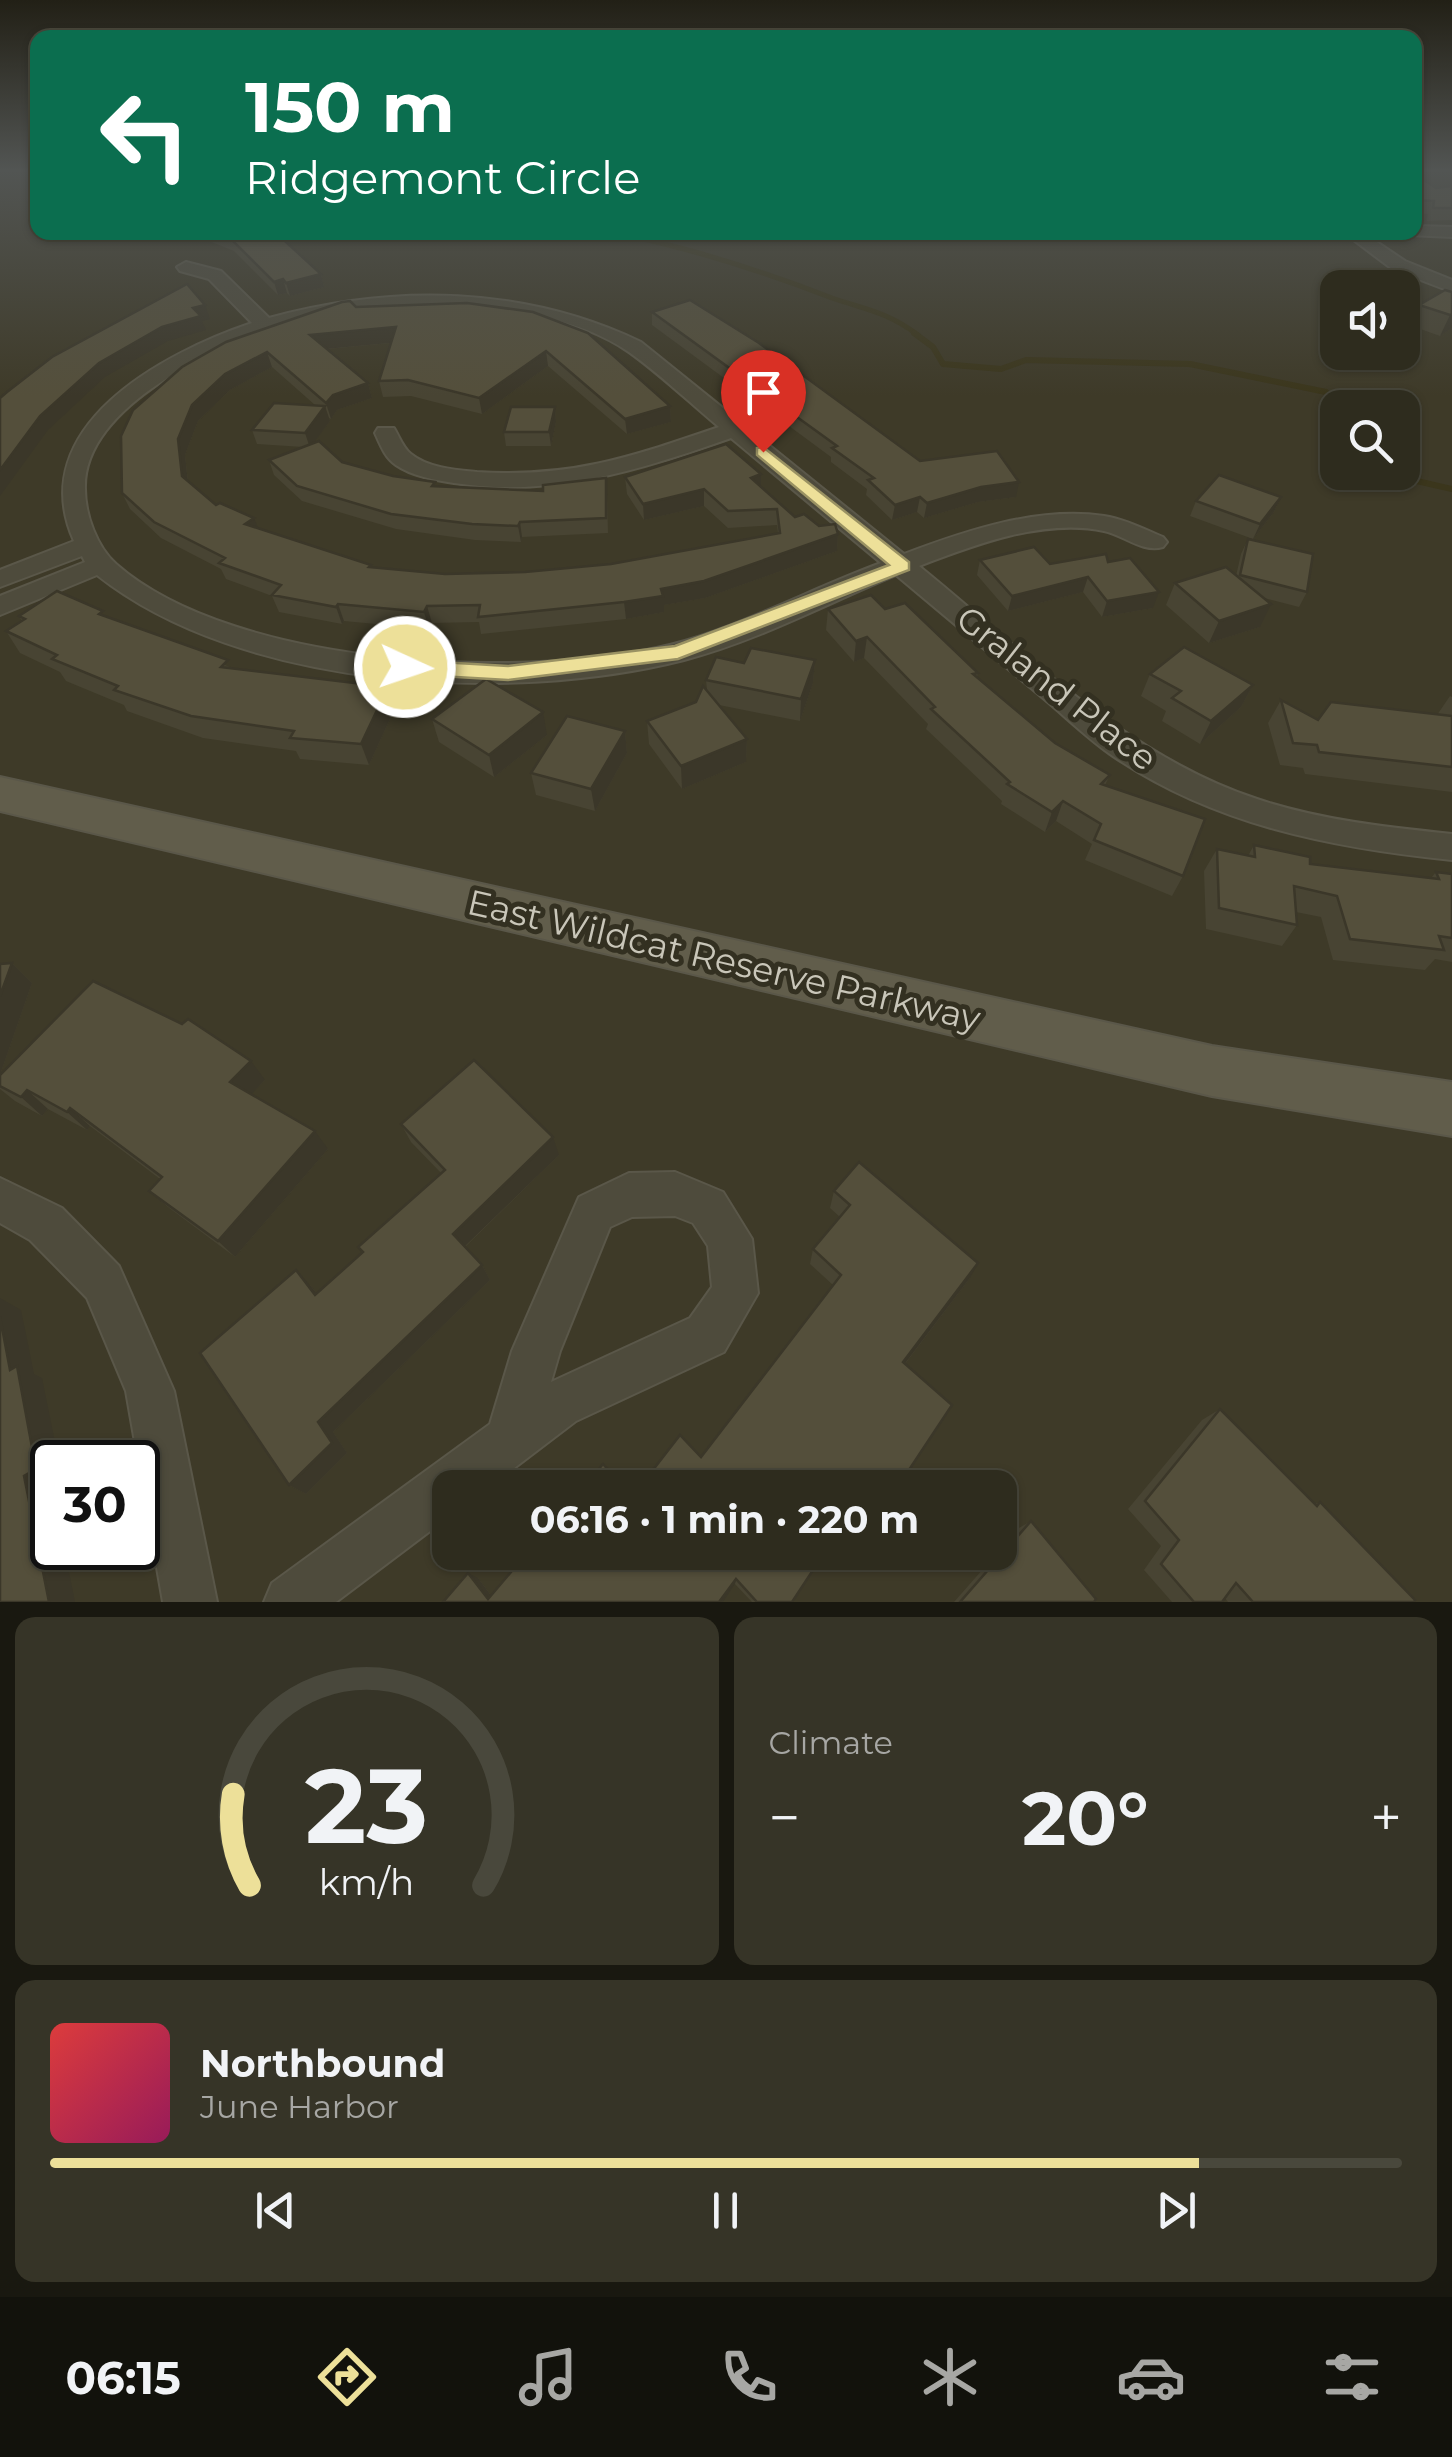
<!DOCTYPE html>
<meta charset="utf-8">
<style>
:root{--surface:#2e2c1e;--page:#363427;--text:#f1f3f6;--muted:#a7a7a4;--line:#49483c;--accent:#ede099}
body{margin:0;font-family:Montserrat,sans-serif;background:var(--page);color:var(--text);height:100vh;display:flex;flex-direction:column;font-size:38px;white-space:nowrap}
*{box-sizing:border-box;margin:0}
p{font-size:32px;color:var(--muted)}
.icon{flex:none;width:55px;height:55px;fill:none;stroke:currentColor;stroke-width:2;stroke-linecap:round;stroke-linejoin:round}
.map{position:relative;height:1602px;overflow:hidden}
.drawer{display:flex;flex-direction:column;gap:15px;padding:15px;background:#191810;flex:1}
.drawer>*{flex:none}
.guide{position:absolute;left:30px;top:30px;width:1392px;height:210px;border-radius:20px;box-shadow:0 2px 8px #0004,0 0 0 2px var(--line);background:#0b6e4f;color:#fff;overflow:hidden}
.controls{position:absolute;left:1320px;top:270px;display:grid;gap:20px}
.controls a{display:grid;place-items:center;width:100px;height:100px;border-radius:20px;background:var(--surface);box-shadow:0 2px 8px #0004,0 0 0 2px var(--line);font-size:50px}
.speed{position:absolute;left:30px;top:1440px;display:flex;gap:20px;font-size:50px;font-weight:700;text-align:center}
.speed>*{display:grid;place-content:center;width:130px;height:130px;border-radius:50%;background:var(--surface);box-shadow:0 2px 8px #0004,0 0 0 2px var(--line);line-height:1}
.speed .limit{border:5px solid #111;border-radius:15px;background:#fff;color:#111}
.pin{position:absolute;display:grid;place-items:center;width:85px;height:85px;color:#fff;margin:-102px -42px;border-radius:50% 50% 50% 0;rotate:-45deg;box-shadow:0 0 10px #0007}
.pin .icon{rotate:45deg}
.me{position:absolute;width:110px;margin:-55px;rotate:93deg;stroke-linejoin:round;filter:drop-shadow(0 0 8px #0008)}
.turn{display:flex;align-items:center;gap:35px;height:210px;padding:0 50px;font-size:45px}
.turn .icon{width:130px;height:130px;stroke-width:2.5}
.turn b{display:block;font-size:70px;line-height:85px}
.big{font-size:75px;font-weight:700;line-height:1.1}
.drawer .widget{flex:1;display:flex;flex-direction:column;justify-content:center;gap:15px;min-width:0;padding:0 35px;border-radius:20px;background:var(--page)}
.drawer .dial{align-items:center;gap:0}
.dial svg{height:260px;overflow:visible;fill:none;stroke:var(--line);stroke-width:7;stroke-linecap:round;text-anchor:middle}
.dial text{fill:var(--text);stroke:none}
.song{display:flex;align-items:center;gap:30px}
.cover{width:120px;height:120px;border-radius:15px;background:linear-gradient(135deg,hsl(0 70% 55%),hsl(330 70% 35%))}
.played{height:10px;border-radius:5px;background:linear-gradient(90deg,var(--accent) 85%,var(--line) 85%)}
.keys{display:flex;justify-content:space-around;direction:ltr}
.heat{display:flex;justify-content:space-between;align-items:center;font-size:55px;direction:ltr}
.drawer .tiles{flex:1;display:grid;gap:15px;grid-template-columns:1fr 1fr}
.widget:last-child{grid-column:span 2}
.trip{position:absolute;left:432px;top:1470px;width:585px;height:100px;border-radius:20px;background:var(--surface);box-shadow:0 2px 8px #0004,0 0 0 2px var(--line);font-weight:700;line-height:100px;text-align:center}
.tabs{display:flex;height:160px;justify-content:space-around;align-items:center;background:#12120c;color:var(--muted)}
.tabs .icon{width:70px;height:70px}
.tabs .current{color:var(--accent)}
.tabs b{font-size:45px;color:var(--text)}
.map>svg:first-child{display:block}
</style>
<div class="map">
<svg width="1452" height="1602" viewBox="0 0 1452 1602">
<rect width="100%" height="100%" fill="#3e3a28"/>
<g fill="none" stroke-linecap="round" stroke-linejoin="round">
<path stroke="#3b361c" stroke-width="5" d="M642 232 644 239C709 254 770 274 832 298 867 310 887 312 918 335"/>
<g stroke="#3b361c" stroke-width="6">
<path d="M914 333 933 347 943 364 1001 369 1026 360 1190 364 1326 392 1341 408"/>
<path d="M1338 417V421"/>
<path d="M1399 472 1408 479 1452 489"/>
</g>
<defs>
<g id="minor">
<path d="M1415 226 1452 227V237L1409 235 1415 232Z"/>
<path d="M1343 232H1362L1405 261 1452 280V292L1392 269Z"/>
<path d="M186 262 221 271 269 318C393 284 525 286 641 342L904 554C965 531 1038 506 1104 516 1124 519 1144 529 1163 537L1167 542 1163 547C1142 553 1124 535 1104 531 1044 518 974 545 919 566 1024 651 1126 756 1257 799 1320 820 1386 827 1452 834V860C1333 848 1214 825 1113 756 1088 739 1066 717 1043 698 994 657 945 616 896 575 826 604 757 641 684 660 510 704 242 690 97 575L0 615V596L85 562 82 556 0 587V570L74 541C23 427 163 353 252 323L209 279 180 271 177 267ZM433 306C497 307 574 314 629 352 660 374 689 402 719 427 631 457 572 478 477 472 456 470 428 468 411 454 403 448 399 436 394 428H378L375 433C380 444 385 458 396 465 412 476 435 480 454 483 553 498 640 470 731 438L881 563C816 587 752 621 685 641 538 683 235 669 116 564 97 547 85 515 85 489 82 405 223 342 291 324 337 312 385 309 433 306Z"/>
<path d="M675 1172 723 1192 752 1239 758 1293 724 1352 576 1421 488 1488H450V1516L336 1602H264L272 1583 490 1424 512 1351 579 1197 629 1173ZM675 1216 693 1223 708 1246 712 1287 690 1318 551 1382 560 1351 610 1227 632 1217Z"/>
<path d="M0 1178 62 1208 119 1266 174 1391 217 1602H163L126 1391 87 1298 30 1240 0 1223Z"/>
</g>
<path id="secondary" d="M0 777 1212 1046 1452 1082V1136L1212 1096 0 811Z"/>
</defs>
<use href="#minor" stroke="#5a5749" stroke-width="4"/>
<use href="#secondary" stroke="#5a5749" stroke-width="4"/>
<use href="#minor" fill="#4e4b3c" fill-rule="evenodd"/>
<use href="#secondary" fill="#615d4b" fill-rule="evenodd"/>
</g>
<g fill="#484433">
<path d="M1415 174 1436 188 1452 186V220L1427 221 1428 214 1415 213Z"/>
<path d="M206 232H275L321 274 324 287 290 296 287 293 278 295 234 251 209 241Z"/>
<path d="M901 232H941L927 241Z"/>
<path d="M1452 292V328L1440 336 1409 325 1419 305Z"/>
<path d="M467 303 670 406 671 422 627 434 548 366 482 414 411 396 383 397 379 381 391 343 327 349 368 383 372 398 337 410 331 419 329 418 330 421 313 443 342 462 437 487 607 493 608 533 522 537 521 542 475 540 396 529 302 501 274 475 269 460 303 447 257 444 252 430 315 405 272 367 230 390 198 421 185 455 188 481 216 505 258 528 372 568 445 574 525 572 611 564 778 533 777 525 728 528 704 506 644 520 627 494 625 477 761 487 795 517 838 534 837 551 705 598 664 605V612L626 619 481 634 479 622 432 623 429 629 344 621 342 624 279 612 272 596 226 579 221 569 161 538 130 509 122 493 133 410 356 307Z"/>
<path d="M652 312 920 461 1016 497 978 502 924 518 917 512 892 520 866 495 867 489 831 462V457L652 325Z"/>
<path d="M555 407 556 422 551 446H506L504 432Z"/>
<path d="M1281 497 1274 512 1253 539 1190 516 1196 501Z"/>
<path d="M1248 539 1307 592 1299 607 1264 598 1260 627 1209 643 1166 605 1175 583 1236 576 1241 554Z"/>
<path d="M980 560 1050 564 1108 562 1153 608 1102 617 1083 592 1008 611 977 575Z"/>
<path d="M828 609H885L978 673 977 677 1055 743 1110 775 1105 785 1183 876 1172 896 1085 860 1092 844 1056 821 1045 832 1001 804 1002 801 926 729 928 724 864 658 854 662 826 630Z"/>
<path d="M19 616 106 617 232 668 395 708 369 765 300 759 296 751 203 738 127 711 124 705 66 681 60 672 20 653 6 631 22 621Z"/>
<path d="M815 660 813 683 800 721 719 705 747 739 746 762 682 789 649 744 647 721 696 702 707 690 706 680 744 663Z"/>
<path d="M1150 674 1253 685 1241 707 1200 744 1162 721 1166 711 1141 696Z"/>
<path d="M1450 696 1452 697V792L1305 774 1303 768 1280 765 1268 723 1281 700 1318 720 1437 715Z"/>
<path d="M432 719 547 735 494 777 439 742Z"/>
<path d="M625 731 627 753 595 811 536 795 531 773Z"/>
<path d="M1254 845 1310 864 1431 878 1436 872 1452 874V962L1435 959 1425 970 1333 960 1321 917 1296 912 1297 925 1282 946 1206 929 1204 871 1217 849 1248 856Z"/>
<path d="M12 963 32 983 0 1075 265 1080 251 1094 328 1149 235 1257 168 1207 149 1191 160 1179 90 1126 87 1130 48 1109 42 1116 15 1101 0 1089V964Z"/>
<path d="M401 1124 559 1155 465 1247 482 1265 490 1280 333 1432 347 1453 306 1494 289 1485 310 1285 317 1294 363 1252 441 1173 411 1142Z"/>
<path d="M834 1191 970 1278 905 1364 701 1457 833 1285 810 1264 813 1249 840 1217 830 1208Z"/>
<path d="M1220 1409 1314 1504 1320 1502 1414 1602H1228L1225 1598 1222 1602H1172L1144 1570 1161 1546 1128 1509 1202 1420Z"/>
<path d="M1031 1521 1094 1602H954L998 1552H1000V1550L1019 1528Z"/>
<path d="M825 1552 792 1602H752L735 1584 443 1602 478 1578 491 1595Z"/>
</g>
<g fill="#3b3729">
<path d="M928 232H941L927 241Z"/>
<path d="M321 274 324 287 290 296 286 283Z"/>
<path d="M283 279 287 293 278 295 274 282Z"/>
<path d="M205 305 210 319 202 321 206 330 168 341 105 377 48 430 0 496V470L40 416 99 363 193 308Z"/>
<path d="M1452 314V328L1440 336 1450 315Z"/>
<path d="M396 327 400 342 314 350 310 335Z"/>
<path d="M546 351 548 366 482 414 479 398Z"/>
<path d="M267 352 272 367 230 390 198 421 185 455 189 492 182 476 178 439 192 405 225 374Z"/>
<path d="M368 383 372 398 337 410 331 419 326 403 333 395Z"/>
<path d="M325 406 330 421 310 448 305 433Z"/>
<path d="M670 406 671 422 627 434 625 419Z"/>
<path d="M555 407 556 422 551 446 549 432Z"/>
<path d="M761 474V490L751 478Z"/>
<path d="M1019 482 1016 497 978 502 924 518 927 503 981 487Z"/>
<path d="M704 489V506L644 520 643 504Z"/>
<path d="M920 497 917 512 892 520 895 505Z"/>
<path d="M1281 497 1274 512 1253 539 1260 524Z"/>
<path d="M254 518 261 535 245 524Z"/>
<path d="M520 522 522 537 521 542 518 526Z"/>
<path d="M838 534 837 551 705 598 664 605V612L626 619 624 602 661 589Z"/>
<path d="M1088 577 1083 592 1008 611 1012 596Z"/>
<path d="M1159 592 1153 608 1102 617 1107 601Z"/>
<path d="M338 604 344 621 342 624 336 607Z"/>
<path d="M1271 604 1260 627 1209 643 1219 621Z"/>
<path d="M427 606 432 623 429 629 424 612Z"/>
<path d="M867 637 864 658 854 662 856 641Z"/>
<path d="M815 660 813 683 800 721 801 699Z"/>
<path d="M1253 685 1241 707 1200 744 1211 721Z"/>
<path d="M388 687 395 708 369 765 361 744Z"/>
<path d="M543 712 547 735 494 777 489 755Z"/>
<path d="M625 731 627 753 595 811 591 789Z"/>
<path d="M747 739 746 762 682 789 681 766Z"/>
<path d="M1063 801 1056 821 1045 832 1052 812Z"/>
<path d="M12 963 32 983 0 1075V996Z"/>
<path d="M251 1061 265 1080 245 1101 230 1082Z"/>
<path d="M27 1090 48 1109 42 1116 21 1097Z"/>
<path d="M70 1108 90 1126 87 1130 67 1112Z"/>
<path d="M315 1131 328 1149 235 1257 218 1241Z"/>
<path d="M553 1137 559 1155 462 1249 453 1234Z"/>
<path d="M978 1263 970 1278 897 1374 903 1362Z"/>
<path d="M482 1265 490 1280 333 1432 347 1453 306 1494 289 1485 318 1422Z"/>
<path d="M296 1270 310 1285 329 1309 315 1295Z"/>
<path d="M0 1298 21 1310 34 1374 42 1378 59 1462H52V1483L50 1484 52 1495V1548H64L75 1602H49L24 1476 10 1370 0 1317Z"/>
<path d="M468 1573 478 1578 496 1602 488 1599Z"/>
<path d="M736 1579 735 1584 723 1602H719Z"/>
</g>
<g fill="#544f3b" stroke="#3b3729" stroke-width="2.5">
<path d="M1415 174 1436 188 1452 186V208H1433L1434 201 1415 200Z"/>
<path d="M216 232H275L321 274 286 283 283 279 274 282 230 238Z"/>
<path d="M187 284 205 305 193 308 201 316 162 327 99 363 40 416 0 470V398L7 392 52 357Z"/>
<path d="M1445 290 1452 292V314L1450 315 1419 305Z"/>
<path d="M690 300 759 343 920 461 997 451 1019 482 981 487 927 503 920 497 895 505 868 480 874 478 832 448 837 446 652 312Z"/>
<path d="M350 301 356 307 467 303 533 312 588 333 670 406 625 419 546 351 479 398 408 380 379 381 396 327 310 335 368 383 333 395 326 403 267 352 225 374 192 405 178 439 182 476 216 505 220 503 254 518 245 524 371 565 369 567 445 574 525 572 611 564 780 533 777 509 728 511 704 489 643 504 625 477 726 444 761 474 751 478 795 517 804 514 819 526 835 524 838 534 704 581 661 589 663 596 624 602 478 617 480 605 427 606 424 612 338 604 336 607 272 595 281 585 219 563 225 558 154 522 122 493 121 436 133 410 182 367 226 342 342 302Z"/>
<path d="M274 403 325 406 305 433 252 430Z"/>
<path d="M511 407H555L549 432H504Z"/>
<path d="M319 441 342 462 393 476 435 482 432 486 543 491V485L606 478V518L520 522 518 526 472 524 391 514 297 486 269 460Z"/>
<path d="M1219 475 1281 497 1260 524 1196 501Z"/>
<path d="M1248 539 1313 554 1307 592 1240 575Z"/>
<path d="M1034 547 1050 564 1106 554 1108 562 1130 558 1159 592 1107 601 1088 577 1012 596 980 560Z"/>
<path d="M1226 567 1271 604 1219 621 1175 583Z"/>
<path d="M57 591 103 611 99 614 228 660 221 667 388 687 361 744 290 738 294 731 191 716 114 690 118 686 52 659 57 655 6 631 25 619 19 616Z"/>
<path d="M871 595 885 609 905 603 978 673 973 674 1055 743 1110 775 1101 784 1205 819 1183 876 1094 840 1101 824 1063 801 1052 812 1007 784 1010 782 931 709 935 707 867 637 856 641 828 609Z"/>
<path d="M1184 647 1253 685 1211 721 1172 698 1181 691 1150 674Z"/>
<path d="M751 648 815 660 801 699 706 680 716 657 744 663Z"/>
<path d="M486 679 543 712 489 755 432 719Z"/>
<path d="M703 686 747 739 681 766 647 721 696 702Z"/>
<path d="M1281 700 1318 720 1331 702 1452 716V767L1319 752 1317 745 1293 743Z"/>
<path d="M567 716 625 731 591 789 531 773Z"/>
<path d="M1254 845 1310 857V864L1439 879 1436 872 1452 874V938L1439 936 1444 950 1350 939 1337 896 1294 886 1297 925 1219 908 1217 849 1255 857Z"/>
<path d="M12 963 0 996V964Z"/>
<path d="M93 981 182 1024 188 1019 251 1061 230 1082 315 1131 218 1241 149 1191 162 1177 70 1108 67 1112 27 1090 21 1097 0 1086V1075Z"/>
<path d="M474 1060 553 1137 453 1234 482 1265 318 1422 332 1443 289 1485 200 1353 296 1270 315 1295 363 1252 358 1247 445 1170 401 1124Z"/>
<path d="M859 1162 978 1263 903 1362 952 1405 897 1488H639L680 1435 701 1457 841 1275 813 1249 850 1205 834 1191Z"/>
<path d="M0 1317 10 1370 17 1366 36 1469 24 1476 49 1602H0Z"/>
<path d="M1220 1409 1317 1506 1320 1502 1415 1600 1414 1602H1253L1236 1583 1222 1602H1194L1161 1564 1179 1540 1145 1501Z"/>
<path d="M603 1464 624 1488H583Z"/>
<path d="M1031 1521 1096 1599 1094 1602H960Z"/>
<path d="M528 1552H825L792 1602H757L736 1579 719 1602H443L468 1573 488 1599Z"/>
</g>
<linearGradient id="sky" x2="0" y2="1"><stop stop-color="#222016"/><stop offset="0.43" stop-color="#525553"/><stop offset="1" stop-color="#525553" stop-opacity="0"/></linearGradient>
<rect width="1452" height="396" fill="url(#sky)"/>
<path fill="#ede099" stroke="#9a9263" stroke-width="2.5" d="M763 447 909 562V570L678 659 508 680 405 674 395 667 405 660 508 666 675 646 889 565 757 455V448Z"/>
<g text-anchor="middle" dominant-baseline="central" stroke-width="10" stroke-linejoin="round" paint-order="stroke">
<g font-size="35" fill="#c9c6b9" stroke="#333021">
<text transform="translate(1057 688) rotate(38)">Graland Place</text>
<text transform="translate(724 960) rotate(13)">East Wildcat Reserve Parkway</text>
</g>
</g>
</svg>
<div class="controls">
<a><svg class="icon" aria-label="sound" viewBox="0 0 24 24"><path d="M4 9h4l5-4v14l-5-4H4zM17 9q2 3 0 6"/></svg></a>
<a><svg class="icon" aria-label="search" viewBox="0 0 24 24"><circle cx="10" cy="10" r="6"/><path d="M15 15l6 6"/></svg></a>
</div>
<div class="speed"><div class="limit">30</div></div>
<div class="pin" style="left:763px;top:452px;background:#d93025"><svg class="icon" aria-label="arrive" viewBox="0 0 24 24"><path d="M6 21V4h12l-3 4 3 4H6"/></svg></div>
<svg class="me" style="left:405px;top:667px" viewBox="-20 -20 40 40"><circle r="17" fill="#ede099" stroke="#fff" stroke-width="3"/><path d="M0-11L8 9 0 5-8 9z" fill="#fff"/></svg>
<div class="trip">06:16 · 1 min · 220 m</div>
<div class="guide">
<div class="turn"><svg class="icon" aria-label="left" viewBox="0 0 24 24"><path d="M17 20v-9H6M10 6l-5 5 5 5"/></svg><div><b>150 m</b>Ridgemont Circle</div></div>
</div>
</div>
<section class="drawer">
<div class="tiles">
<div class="widget dial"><svg viewBox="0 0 100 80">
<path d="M14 69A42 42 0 1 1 86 69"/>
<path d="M14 69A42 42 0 0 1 9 41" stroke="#ede099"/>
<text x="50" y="56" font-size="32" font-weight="700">23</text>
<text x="50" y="72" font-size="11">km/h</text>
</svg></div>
<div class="widget"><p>Climate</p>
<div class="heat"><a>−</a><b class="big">20°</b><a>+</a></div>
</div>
<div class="widget">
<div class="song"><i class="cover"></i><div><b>Northbound</b><p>June Harbor</p></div></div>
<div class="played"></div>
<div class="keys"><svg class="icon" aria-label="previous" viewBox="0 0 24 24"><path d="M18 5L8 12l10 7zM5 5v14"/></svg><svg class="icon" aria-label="pause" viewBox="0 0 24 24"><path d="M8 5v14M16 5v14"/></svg><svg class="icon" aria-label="next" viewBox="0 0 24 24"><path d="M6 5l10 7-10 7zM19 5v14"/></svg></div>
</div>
</div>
</section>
<nav class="tabs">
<b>06:15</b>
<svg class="icon current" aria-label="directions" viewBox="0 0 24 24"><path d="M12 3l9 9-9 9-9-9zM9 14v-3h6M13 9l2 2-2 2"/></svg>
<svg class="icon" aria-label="music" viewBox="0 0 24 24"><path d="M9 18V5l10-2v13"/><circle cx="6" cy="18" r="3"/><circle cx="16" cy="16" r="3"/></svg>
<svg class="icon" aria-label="phone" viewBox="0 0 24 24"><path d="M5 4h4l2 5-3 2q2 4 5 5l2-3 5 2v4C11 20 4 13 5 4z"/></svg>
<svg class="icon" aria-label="climate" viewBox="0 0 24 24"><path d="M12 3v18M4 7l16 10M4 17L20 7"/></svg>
<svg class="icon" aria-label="car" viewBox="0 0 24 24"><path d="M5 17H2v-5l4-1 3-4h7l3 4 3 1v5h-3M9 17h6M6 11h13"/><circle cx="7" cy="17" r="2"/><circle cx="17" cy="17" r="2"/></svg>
<svg class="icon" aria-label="filters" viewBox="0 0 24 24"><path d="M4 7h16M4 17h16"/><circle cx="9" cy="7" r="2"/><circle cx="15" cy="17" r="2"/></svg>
</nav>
